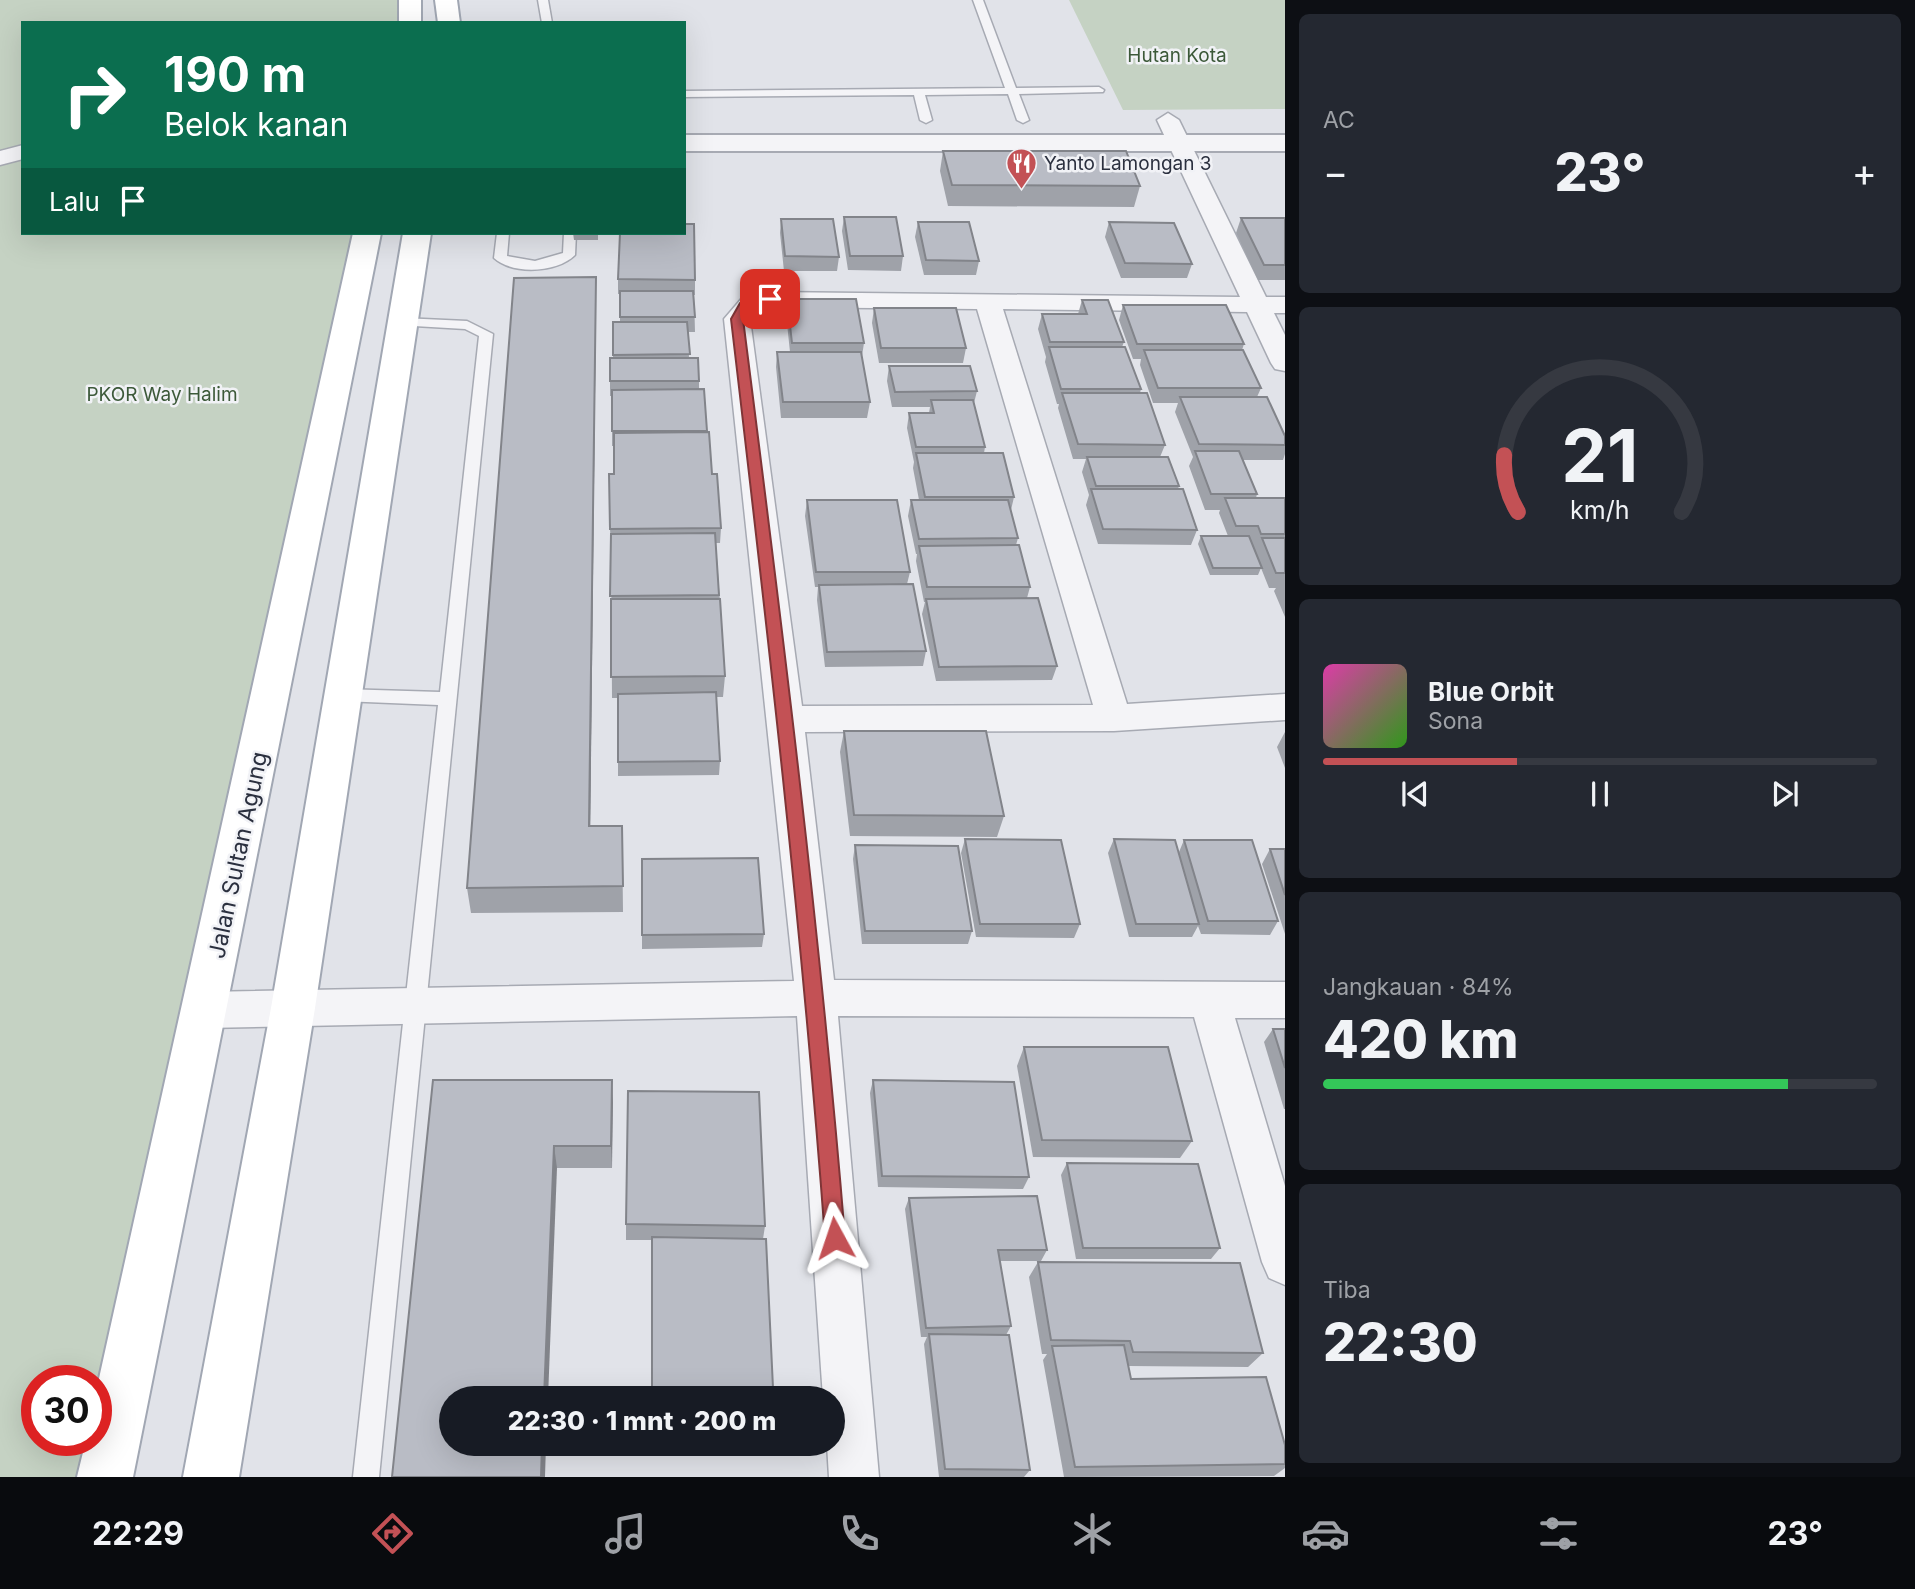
<!DOCTYPE html>
<html lang="id">
<meta charset="utf-8">
<style>
:root{--surface:#171b24;--page:#242831;--text:#f1f3f6;--muted:#9ea1a6;--line:#363941;--accent:#c35155}
body{margin:0;font-family:Inter,sans-serif;background:var(--page);color:var(--text);height:100vh;display:flex;flex-direction:column;font-size:26px;white-space:nowrap}
*{box-sizing:border-box;margin:0}
p{font-size:23px;color:var(--muted)}
.icon{flex:none;width:38px;height:38px;fill:none;stroke:currentColor;stroke-width:2;stroke-linecap:round;stroke-linejoin:round}
.map{position:relative;flex:1;overflow:hidden}
.drawer{display:flex;flex-direction:column;gap:14px;padding:14px;background:#0d0f14;width:630px}
.drawer>*{flex:none}
.hud{position:absolute;left:21px;top:21px;width:665px;height:214px;border-radius:0px;box-shadow:0 7px 28px #0002;background:#0b6e4f;color:#fff;overflow:hidden}
.speed{position:absolute;left:21px;top:1365px;display:flex;gap:14px;font-size:35px;font-weight:700;text-align:center}
.speed>*{display:grid;place-content:center;width:91px;height:91px;border-radius:50%;background:var(--surface);box-shadow:0 7px 28px #0002;line-height:1}
.speed .limit{border:10px solid #d22;background:#fff;color:#111}
.pin{position:absolute;display:grid;place-items:center;width:60px;height:60px;color:#fff;margin:-30px;border-radius:14px;box-shadow:0 4px 10px #0006}
.me{position:absolute;width:77px;margin:-38px;rotate:355deg;stroke-linejoin:round;filter:drop-shadow(0 0 5px #0008)}
.turn{display:flex;align-items:center;gap:24px;height:147px;padding:0 28px;font-size:32px}
.turn .icon{width:91px;height:91px;stroke-width:2.5}
.turn b{display:block;font-size:49px;line-height:60px}
.then{display:flex;align-items:center;height:66px;padding:0 28px;background:#0003;gap:14px;font-size:26px}
.big{font-size:52px;font-weight:800;line-height:1.1}
.drawer .widget{flex:1;display:flex;flex-direction:column;justify-content:center;gap:10px;min-width:0;padding:0 24px;border-radius:10px;background:var(--page)}
.drawer .dial{align-items:center;gap:0}
.dial svg{height:182px;overflow:visible;fill:none;stroke:var(--line);stroke-width:7;stroke-linecap:round;text-anchor:middle}
.dial text{fill:var(--text);stroke:none}
.song{display:flex;align-items:center;gap:21px}
.cover{width:84px;height:84px;border-radius:10px;background:linear-gradient(135deg,hsl(320 70% 55%),hsl(110 70% 35%))}
.played{height:7px;border-radius:4px;background:linear-gradient(90deg,var(--accent) 35%,var(--line) 35%)}
.keys{display:flex;justify-content:space-around;direction:ltr}
.heat{display:flex;justify-content:space-between;align-items:center;font-size:38px;direction:ltr}
.charge{height:10px;border-radius:5px;background:linear-gradient(90deg,#34c759 84%,var(--line) 0)}
.trip{position:absolute;left:439px;top:1386px;width:406px;height:70px;border-radius:35px;background:var(--surface);box-shadow:0 7px 28px #0002;font-weight:800;line-height:70px;text-align:center}
.tab-bar{display:flex;height:112px;justify-content:space-around;align-items:center;background:#090b0e;color:var(--muted)}
.tab-bar .icon{width:49px;height:49px}
.tab-bar .active{color:var(--accent)}
.tab-bar b{font-size:32px;color:var(--text)}
main{display:flex;flex:1;min-height:0}
.map>svg:first-child{display:block}
</style>
<main>
<div class="map">
<svg width="1285" height="1477" viewBox="0 0 1285 1477">
<rect width="100%" height="100%" fill="#e1e3e9"/>
<g fill="#c5d2c3" fill-rule="evenodd">
<path d="M0 0H408V23H23V233H361L95 1477H0ZM37 1381H96V1440H37Z"/>
<path d="M1069 0H1285V109L1123 110Z"/>
</g>
<g fill="none" stroke-linecap="round" stroke-linejoin="round">
<defs>
<g id="service">
<path d="M538 0H548L552 23H542Z"/>
<path d="M973 0H983L1016 88 1099 87 1104 90 1103 92 1019 94 1029 120 1023 123 1017 120 1008 94 925 95 932 120 926 123 920 120 914 95 684 97V91L1005 88Z"/>
<path d="M497 233H509L507 256 535 261 563 253 564 233H576L575 255C557 273 513 275 494 258Z"/>
<path d="M402 318 467 321 493 334 379 1477H353L438 705 342 701 333 695 342 689 440 692 479 336 465 329 397 325V319Z"/>
</g>
<g id="minor">
<path d="M1168 113 1179 120 1266 297H1285V313H1274L1285 335V371L1275 369 1271 363 1247 312 1003 309 1127 704 1285 694V720L1114 731 805 732 834 980 1285 982V1018H1235L1285 1186V1285L1269 1278 1262 1262 1194 1017 838 1016 879 1477H829L827 1444H833V1398H823L797 1016 205 1028 191 1023 185 1010 191 997 205 992 794 981 724 319 742 298 769 292 1240 297 1157 120ZM769 307 977 309 1093 705 802 706 750 319 760 309Z"/>
<path d="M23 145V159L0 165V151Z"/>
</g>
<rect id="tertiary" x="684" y="135" width="601" height="16"/>
<g id="primary">
<rect x="399" y="0" width="22" height="23"/>
<path d="M435 0H457L460 23H438Z"/>
<path d="M353 233H381L133 1477H77L86 1440H96V1392Z"/>
<path d="M403 233H431L315 1008 239 1477H183L271 1008Z"/>
</g>
</defs>
<use href="#service" stroke="#a7aab3" stroke-width="3"/>
<use href="#minor" stroke="#a7aab3" stroke-width="3"/>
<use href="#tertiary" stroke="#a7aab3" stroke-width="4"/>
<use href="#primary" stroke="#a1a7b3" stroke-width="4"/>
<use href="#service" fill="#f4f4f7" fill-rule="evenodd"/>
<use href="#minor" fill="#f4f4f7" fill-rule="evenodd"/>
<use href="#tertiary" fill="#f4f4f7" fill-rule="evenodd"/>
<use href="#primary" fill="#fff" fill-rule="evenodd"/>
</g>
<g fill="#9fa2a9">
<path d="M943 151 1140 186 1134 207 948 206 940 171Z"/>
<path d="M844 217 903 256 901 271 848 270 842 231Z"/>
<path d="M1241 218H1285V280H1258L1236 233Z"/>
<path d="M781 219 839 257 837 271H784L780 233Z"/>
<path d="M918 222 979 261 976 275H924L915 237Z"/>
<path d="M1109 222 1192 264 1187 278H1121L1105 237Z"/>
<path d="M573 233H598V240H574Z"/>
<path d="M618 279 695 280V295H694L695 332H688L689 358 699 381V389H704L707 432 712 474 721 528 720 543H716L725 676 723 697H716L720 761 719 775 618 776V698H612L611 544 610 529 614 474V446H612V396H610V358H613V322H620V294H618Z"/>
<path d="M787 299 864 343 862 356 870 402 867 418H781L776 367 777 352H790L786 314Z"/>
<path d="M1082 300 1124 342 1122 347 1141 389 1140 393 1165 445 1160 457 1179 486 1178 489 1197 530 1191 545 1098 544 1086 505 1089 495 1082 472 1086 459H1073L1058 408 1059 404H1057L1045 362 1046 357 1038 329 1042 314H1078Z"/>
<path d="M596 304 590 826H622L623 912 471 913 467 888Z"/>
<path d="M1123 305 1244 344 1242 350 1261 388 1257 397 1285 436V454L1283 460H1243L1257 494 1256 498H1285V617L1274 591 1276 588H1269L1261 568 1258 575H1210L1198 544 1201 536H1228L1219 513 1220 510H1205L1189 466 1193 457 1175 412 1178 403H1153L1140 365 1141 359H1133L1119 320Z"/>
<path d="M874 308 966 348 963 363H879L872 323Z"/>
<path d="M889 366 977 391 974 403 985 447 984 453 1014 497 1011 510 1018 538 1016 545 1030 587 1027 598 1057 666 1052 680 936 681 922 614 925 602H924L916 561 917 554H916L908 516 911 500H919L913 468 914 462 907 428 909 413H929L930 407H892L887 381Z"/>
<path d="M807 500 910 572 907 584 926 651 923 666 825 667 817 600 818 587H815L805 516Z"/>
<path d="M844 731 1004 816 997 837 850 836 840 752Z"/>
<path d="M1285 732V768L1277 747Z"/>
<path d="M965 839 1080 924 1074 938 976 937 961 853Z"/>
<path d="M1114 839 1179 852 1184 840 1278 921 1270 935 1201 934 1198 926 1192 937H1129L1108 853Z"/>
<path d="M855 845 972 931 968 944H862L853 859Z"/>
<path d="M1270 849H1285V934L1262 864Z"/>
<path d="M642 859 764 934 762 947 642 949Z"/>
<path d="M1273 1029H1285V1109H1284L1264 1042Z"/>
<path d="M1024 1047 1192 1141 1180 1158 1033 1157 1017 1066Z"/>
<path d="M433 1080H612V1168H557Z"/>
<path d="M873 1080 1029 1177 1023 1189 878 1187 870 1093Z"/>
<path d="M1067 1163 1220 1248 1211 1259H1076L1061 1175Z"/>
<path d="M909 1198 1047 1250 1041 1261H999L1011 1326 1006 1335 1030 1470 1024 1477H939L924 1344 927 1337H921L905 1209Z"/>
<path d="M626 1224 765 1226 763 1239 773 1388 771 1398H652V1240H626Z"/>
<path d="M1038 1262 1263 1353 1248 1367 1128 1366 1131 1379 1285 1445V1468L1274 1476 1064 1477 1043 1360 1047 1354H1042L1029 1277Z"/>
</g>
<g fill="#82848a">
<path d="M596 277V304L590 852 589 826Z"/>
<path d="M612 1080 613 1102 612 1168 611 1146Z"/>
<path d="M554 1146 557 1168 548 1398H544Z"/>
<path d="M542 1444H546L545 1477H541Z"/>
</g>
<g fill="#b9bcc5" stroke="#82848a" stroke-width="2">
<path d="M943 151H1126L1140 186 952 185Z"/>
<path d="M844 217H896L903 256H850Z"/>
<path d="M1241 218H1285V265H1264Z"/>
<path d="M781 219H833L839 257 785 256Z"/>
<path d="M918 222H969L979 261 926 260Z"/>
<path d="M1109 222 1174 223 1192 264 1125 263Z"/>
<path d="M684 224H694L695 280 618 279 620 233H684Z"/>
<path d="M596 277 589 826H622L623 886 467 888 514 278Z"/>
<path d="M620 291H693L695 317H620Z"/>
<path d="M787 299H856L864 343H792Z"/>
<path d="M1082 300H1108L1124 342H1050L1042 314H1087Z"/>
<path d="M1123 305H1226L1244 344H1137Z"/>
<path d="M874 308H956L966 348H881Z"/>
<path d="M613 322H687L690 354 613 355Z"/>
<path d="M1049 347H1125L1141 389H1061Z"/>
<path d="M1144 350H1243L1261 388H1158Z"/>
<path d="M777 352H861L870 402H783Z"/>
<path d="M610 358H698L699 381H610Z"/>
<path d="M889 366H970L977 391 895 392Z"/>
<path d="M704 389 707 431H612V390Z"/>
<path d="M1062 393H1147L1165 445 1078 444Z"/>
<path d="M1180 397H1267L1285 436V445L1199 444Z"/>
<path d="M931 400H973L985 447H916L909 413H934Z"/>
<path d="M709 432 712 474H717L721 528 610 529 609 474H614V433Z"/>
<path d="M1195 451H1239L1257 494H1211Z"/>
<path d="M916 453H1003L1014 497H925Z"/>
<path d="M1087 457H1168L1179 486H1096Z"/>
<path d="M1091 489H1183L1197 530 1103 529Z"/>
<path d="M1225 498H1285V534H1261L1258 526H1236Z"/>
<path d="M807 500H897L910 572H816Z"/>
<path d="M911 500H1008L1018 538 919 539Z"/>
<path d="M715 533 719 595 610 596 611 534Z"/>
<path d="M1201 536H1249L1262 568H1213Z"/>
<path d="M1262 538H1285V573H1276Z"/>
<path d="M1019 545 1030 587H927L919 546Z"/>
<path d="M913 584 926 651 827 652 819 585Z"/>
<path d="M1038 598 1057 666 939 667 926 599Z"/>
<path d="M611 599H720L725 676 611 677Z"/>
<path d="M716 692 720 761 618 762V694Z"/>
<path d="M844 731H986L1004 816 854 815Z"/>
<path d="M965 839 1061 840 1080 924H980Z"/>
<path d="M1114 839 1175 840 1199 924H1136Z"/>
<path d="M1184 840H1252L1278 921H1208Z"/>
<path d="M855 845 958 846 972 931H865Z"/>
<path d="M1270 849H1285V895Z"/>
<path d="M758 858 764 934 642 935V859Z"/>
<path d="M1273 1029H1285V1068Z"/>
<path d="M1024 1047H1168L1192 1141 1042 1140Z"/>
<path d="M433 1080H612L611 1146H554L544 1398H452V1444H542L541 1477H392Z"/>
<path d="M873 1080 1014 1082 1029 1177 882 1176Z"/>
<path d="M628 1091 759 1092 765 1226 626 1224Z"/>
<path d="M1067 1163 1198 1164 1220 1248H1083Z"/>
<path d="M1037 1196 1047 1250H998L1011 1326 926 1328 909 1198Z"/>
<path d="M652 1237 766 1239 773 1388 652 1387Z"/>
<path d="M1038 1262 1240 1263 1263 1353 1133 1352 1130 1341 1051 1340Z"/>
<path d="M929 1334 1009 1335 1030 1470 945 1469Z"/>
<path d="M1124 1345 1131 1379 1266 1377 1285 1445V1464L1075 1467 1052 1346Z"/>
</g>
<path fill="#c35155" stroke="#7f3537" stroke-width="2" d="M770 296 776 299 774 302 749 308 743 319C782 625 820 930 845 1238L842 1245 835 1248 828 1245 825 1238C802 930 767 625 731 319L740 303 755 297Z"/>
<defs>
<symbol id="restaurant-pin" viewBox="-11 -11 22 30"><path d="M0 17L-7.5 6A9.5 9.5 0 1 1 7.5 6Z" fill="#c35155" stroke="#f1f2f6"/><path d="M-5-6h1v4h1v-4h1v4h1v-4h1v5L-1.5 .5V6h-2V.5L-5-1ZM5-6V6H3V1.5H1.5Q1.5-4 5-6Z" fill="#fff"/></symbol>
</defs>
<g fill-rule="evenodd">
<use href="#restaurant-pin" x="1004" y="146" width="35" height="47"/>
</g>
<g text-anchor="middle" dominant-baseline="central" stroke-width="5" stroke-linejoin="round" paint-order="stroke">
<g font-size="19" fill="#3c5939" stroke="#f1f2f6">
<text x="1177" y="55">Hutan Kota</text>
<text x="162" y="394">PKOR Way Halim</text>
</g>
<g font-size="19" fill="#2b303f" stroke="#f1f2f6" text-anchor="start">
<text x="1044" y="163">Yanto Lamongan 3</text>
</g>
<g font-size="23" fill="#2b303f" stroke="#f1f2f6">
<text transform="translate(238 855) rotate(-78)">Jalan Sultan Agung</text>
</g>
</g>
</svg>
<div class="speed"><div class="limit">30</div></div>
<div class="pin" style="left:770px;top:299px;background:#d93025"><svg class="icon" aria-label="arrive" viewBox="0 0 24 24"><path d="M6 21V4h12l-3 4 3 4H6"/></svg></div>
<svg class="me" style="left:835px;top:1238px" viewBox="-20 -20 40 40"><path d="M0-17L14 15 0 8-14 15z" fill="#c35155" stroke="#fff" stroke-width="4"/></svg>
<div class="trip">22:30 · 1 mnt · 200 m</div>
<div class="hud">
<div class="turn"><svg class="icon" aria-label="right" viewBox="0 0 24 24"><path d="M7 20v-9h11M14 6l5 5-5 5"/></svg><div><b>190 m</b>Belok kanan</div></div>
<div class="then">Lalu<svg class="icon" aria-label="arrive" viewBox="0 0 24 24"><path d="M6 21V4h12l-3 4 3 4H6"/></svg></div>
</div>
</div>
<section class="drawer">
<div class="widget"><p>AC</p>
<div class="heat"><a>−</a><b class="big">23°</b><a>+</a></div>
</div>
<div class="widget dial"><svg viewBox="0 0 100 80">
<path d="M14 69A42 42 0 1 1 86 69"/>
<path d="M14 69A42 42 0 0 1 8 44" stroke="#c35155"/>
<text x="50" y="56" font-size="32" font-weight="700">21</text>
<text x="50" y="72" font-size="11">km/h</text>
</svg></div>
<div class="widget">
<div class="song"><i class="cover"></i><div><b>Blue Orbit</b><p>Sona</p></div></div>
<div class="played"></div>
<div class="keys"><svg class="icon" aria-label="previous" viewBox="0 0 24 24"><path d="M18 5L8 12l10 7zM5 5v14"/></svg><svg class="icon" aria-label="pause" viewBox="0 0 24 24"><path d="M8 5v14M16 5v14"/></svg><svg class="icon" aria-label="next" viewBox="0 0 24 24"><path d="M6 5l10 7-10 7zM19 5v14"/></svg></div>
</div>
<div class="widget"><p>Jangkauan · 84%</p><b class="big">420 km</b><div class="charge"></div></div>
<div class="widget"><p>Tiba</p><b class="big">22:30</b></div>
</section>
</main>
<nav class="tab-bar">
<b>22:29</b>
<svg class="icon active" aria-label="directions" viewBox="0 0 24 24"><path d="M12 3l9 9-9 9-9-9zM9 14v-3h6M13 9l2 2-2 2"/></svg>
<svg class="icon" aria-label="music" viewBox="0 0 24 24"><path d="M9 18V5l10-2v13"/><circle cx="6" cy="18" r="3"/><circle cx="16" cy="16" r="3"/></svg>
<svg class="icon" aria-label="phone" viewBox="0 0 24 24"><path d="M5 4h4l2 5-3 2q2 4 5 5l2-3 5 2v4C11 20 4 13 5 4z"/></svg>
<svg class="icon" aria-label="climate" viewBox="0 0 24 24"><path d="M12 3v18M4 7l16 10M4 17L20 7"/></svg>
<svg class="icon" aria-label="car" viewBox="0 0 24 24"><path d="M5 17H2v-5l4-1 3-4h7l3 4 3 1v5h-3M9 17h6M6 11h13"/><circle cx="7" cy="17" r="2"/><circle cx="17" cy="17" r="2"/></svg>
<svg class="icon" aria-label="filters" viewBox="0 0 24 24"><path d="M4 7h16M4 17h16"/><circle cx="9" cy="7" r="2"/><circle cx="15" cy="17" r="2"/></svg>
<b>23°</b>
</nav>
